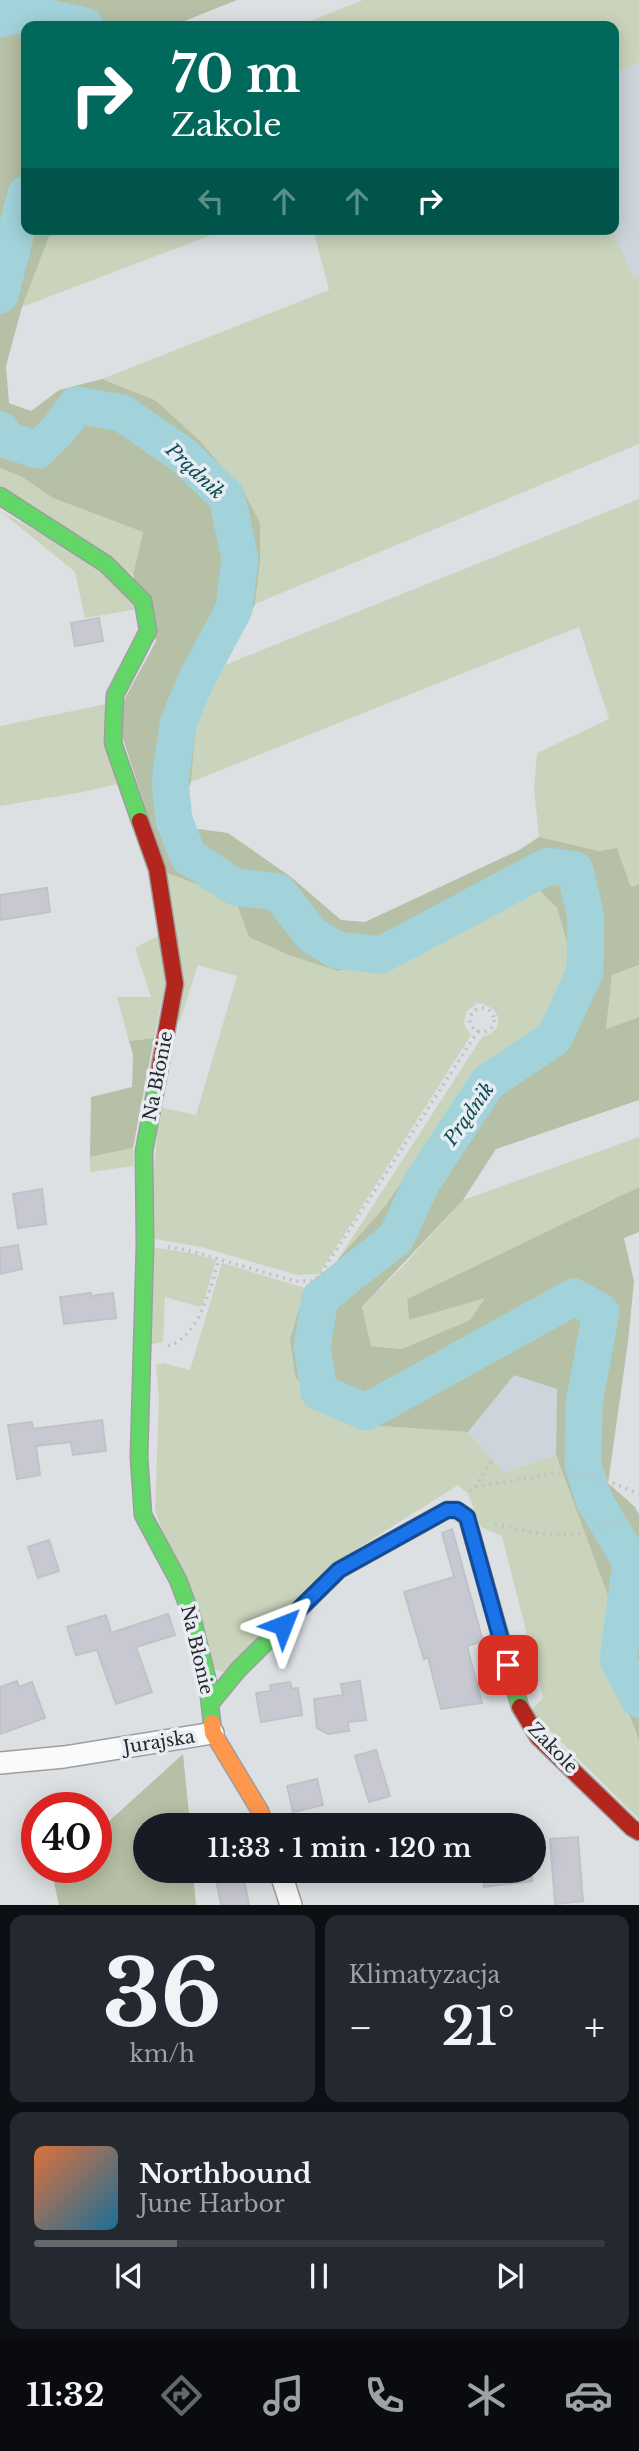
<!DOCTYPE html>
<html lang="pl">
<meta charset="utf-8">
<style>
:root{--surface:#171b24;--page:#242831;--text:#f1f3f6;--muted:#9ea1a6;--line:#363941;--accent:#65686a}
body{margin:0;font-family:"Libre Baskerville",serif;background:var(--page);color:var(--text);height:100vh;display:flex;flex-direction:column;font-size:26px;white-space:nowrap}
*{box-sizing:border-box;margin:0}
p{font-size:23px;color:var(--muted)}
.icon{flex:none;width:38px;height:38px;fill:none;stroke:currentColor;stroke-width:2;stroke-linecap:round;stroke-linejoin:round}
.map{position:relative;height:1905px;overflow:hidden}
.panel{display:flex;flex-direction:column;gap:10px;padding:10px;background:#0d0f14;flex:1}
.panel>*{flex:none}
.top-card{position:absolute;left:21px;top:21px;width:598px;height:214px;border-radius:14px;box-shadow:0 4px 18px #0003;background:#00695c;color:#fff;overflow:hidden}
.speed{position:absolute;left:21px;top:1792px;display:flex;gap:14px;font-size:35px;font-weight:700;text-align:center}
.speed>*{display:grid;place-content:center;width:91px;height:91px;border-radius:50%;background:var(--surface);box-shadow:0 4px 18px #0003;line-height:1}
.speed .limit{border:10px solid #d22;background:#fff;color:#111}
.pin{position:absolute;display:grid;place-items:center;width:60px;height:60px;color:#fff;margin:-30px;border-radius:14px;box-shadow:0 4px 10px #0006}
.me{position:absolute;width:77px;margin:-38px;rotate:45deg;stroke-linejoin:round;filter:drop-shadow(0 0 5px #0008)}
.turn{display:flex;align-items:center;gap:24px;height:147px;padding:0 35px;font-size:32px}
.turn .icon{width:91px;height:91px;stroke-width:2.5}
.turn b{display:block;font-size:49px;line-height:60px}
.lanes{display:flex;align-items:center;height:66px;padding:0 35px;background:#0003;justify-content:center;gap:35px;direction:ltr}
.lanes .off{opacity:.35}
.big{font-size:52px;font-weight:600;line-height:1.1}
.panel .widget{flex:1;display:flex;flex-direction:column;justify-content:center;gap:10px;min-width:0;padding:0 24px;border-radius:14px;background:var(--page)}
.panel .dial{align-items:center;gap:0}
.dial b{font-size:91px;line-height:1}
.song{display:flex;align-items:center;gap:21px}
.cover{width:84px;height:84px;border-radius:10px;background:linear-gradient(135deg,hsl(20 70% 55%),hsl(200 70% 35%))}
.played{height:7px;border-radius:4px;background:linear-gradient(90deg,var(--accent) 25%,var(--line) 25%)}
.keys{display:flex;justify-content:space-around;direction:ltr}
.heat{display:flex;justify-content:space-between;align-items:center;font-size:38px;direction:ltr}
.panel .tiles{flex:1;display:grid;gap:10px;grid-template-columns:1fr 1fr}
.widget:last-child{grid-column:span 2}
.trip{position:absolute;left:133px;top:1813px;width:413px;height:70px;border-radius:35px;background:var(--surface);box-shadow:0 4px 18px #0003;font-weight:600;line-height:70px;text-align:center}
.dock{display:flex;height:112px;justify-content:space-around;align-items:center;background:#090b0e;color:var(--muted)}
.dock .icon{width:49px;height:49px}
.dock .selected{color:var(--accent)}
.dock b{font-size:32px;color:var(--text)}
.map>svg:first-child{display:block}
</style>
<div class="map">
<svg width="639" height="1905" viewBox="0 0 639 1905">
<rect width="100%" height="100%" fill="#dde0e3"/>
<g fill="#cdd4dc">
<path d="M639 62V276L633 279 613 229 614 73Z"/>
<path d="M514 1374 557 1389 556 1455 502 1472 468 1432Z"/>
</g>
<g fill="#cad4bc">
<path d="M363 0H639V62L614 73V26H298Z"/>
<path d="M68 229H227L22 307 49 237Z"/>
<path d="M313 229H613L633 278 639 276V444L255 604 260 561 155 400 102 379 329 290Z"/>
<path d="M0 468 22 477 53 498 143 532 133 575 0 488Z"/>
<path d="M639 499V884L631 887 617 848 599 851 539 837 534 789 537 753 609 719 579 627 191 782 198 704 225 665Z"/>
<path d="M0 511 103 568 138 609 85 618 75 572Z"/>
<path d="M106 704 122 783 83 792 0 806V726Z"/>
<path d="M167 873 235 899 249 937 426 942 490 902 537 888 557 908 570 953 563 996 542 1029 499 1053 415 1161 386 1205 339 1258 482 1037C507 1031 502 1006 477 1003L466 1012 464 1024 471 1035 319 1274 297 1275 201 1247 149 1238 159 1107 196 1115 237 976 198 965 179 1024Z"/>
<path d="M161 934 165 985 154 1038 129 1041 117 997H151L135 948Z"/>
<path d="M639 965V1017L606 1029 612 975Z"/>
<path d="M639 1137V1187L407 1299 409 1320 486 1297 470 1320 402 1349 371 1346 362 1307 401 1268 463 1200Z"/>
<path d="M133 1148 134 1166 90 1172V1157Z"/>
<path d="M150 1247 191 1253 216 1260 203 1304 200 1307 165 1297 163 1342 147 1345Z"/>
<path d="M222 1263 305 1288 290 1339 295 1376 380 1426 468 1432 503 1472 556 1455 611 1604 609 1664 639 1740V1819L530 1711 543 1698 502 1536 481 1527 468 1494 458 1485 331 1565 223 1672 211 1668 155 1510 159 1398 156 1365 164 1363 190 1370Z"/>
</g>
<g fill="#b5c0a6">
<path d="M0 0H237L172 26H26V229H68L49 237 22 307 6 366 9 403 31 411 59 390 102 379 155 400 199 440 244 492 260 523V561L255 604 225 665 198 704 191 782 184 801 191 828 228 833 291 877 341 920 365 922 519 850 539 837 599 851 617 848 631 887 639 884V965L612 975 606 1029 639 1017V1100L496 1149 463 1200 362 1307 371 1346 402 1349 470 1320 485 1298 409 1320 407 1299 639 1187V1232L624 1238 634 1281 628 1342 608 1483 635 1507 639 1515V1740L609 1664 611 1604 556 1455 557 1389 514 1375 468 1432 380 1426 347 1421 321 1412 295 1376 290 1339 305 1288 323 1281 339 1258 386 1205 415 1161 499 1053 542 1029 563 996 570 953 557 908 537 888 490 902 426 942 398 955 338 971 289 955 249 937 235 899 167 873 122 736 123 702 156 641 133 575 143 532 53 498 22 477 0 468Z"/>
<path d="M154 1038 133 1148 90 1157 91 1097 132 1087 133 1054 129 1041Z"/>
<path d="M183 1754 190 1825H145V1871H193L196 1905H59L52 1873 58 1867H96V1833Z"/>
</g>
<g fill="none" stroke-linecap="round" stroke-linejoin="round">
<path stroke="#a2d3da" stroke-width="6" d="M631 1562 639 1559"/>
<g stroke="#a2d3da" stroke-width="37">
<path d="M0 19 27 13 85 26"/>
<path d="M0 295 26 194"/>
<path d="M0 430 9 441 38 450 58 430 77 405 122 413 184 456 227 497 240 559 234 609 195 682 178 724 170 782 174 820 188 856 235 887 278 892 312 935 336 950 381 955 548 866 575 870 586 918 585 972 554 1038 488 1082 422 1182 396 1238 320 1298 312 1346 319 1392 366 1412 574 1297 601 1312 584 1404 583 1465 594 1500 631 1562 618 1660 639 1699"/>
</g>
</g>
<g fill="#c8c8d2" stroke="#c1c2c5" stroke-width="2">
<path d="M99 618 103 641 75 646 71 623Z"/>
<path d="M47 888 50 912 0 920V895Z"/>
<path d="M42 1189 46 1224 18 1228 13 1194Z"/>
<path d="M18 1245 22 1269 0 1274V1248Z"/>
<path d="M91 1293V1296L113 1293 116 1318 64 1324 60 1297Z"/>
<path d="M102 1420 106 1451 73 1455 71 1442 36 1446 40 1475 17 1479 8 1425 32 1422 33 1429Z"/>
<path d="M452 1529 483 1641 467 1646 482 1703 441 1709 428 1657 424 1659 404 1592 454 1577 442 1533Z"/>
<path d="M49 1540 59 1571 38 1578 28 1547Z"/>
<path d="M168 1614 175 1635 136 1647 152 1692 116 1704 97 1650 76 1655 67 1627 106 1615 111 1633Z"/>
<path d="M17 1681 19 1687 32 1682 45 1718 0 1734V1687Z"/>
<path d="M360 1681 366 1720 348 1722 349 1731 328 1734 317 1728 314 1699 343 1695 341 1684Z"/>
<path d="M290 1682 292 1689 298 1688 302 1715 261 1722 256 1693 271 1691 270 1685Z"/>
<path d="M376 1750 390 1796 369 1802 355 1756Z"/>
<path d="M317 1779 323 1805 293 1812 287 1786Z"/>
<path d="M578 1837 583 1901 555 1904 550 1839Z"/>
<path d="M482 1871H532V1881L484 1887Z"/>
<path d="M243 1874 249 1905H221L216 1879Z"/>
</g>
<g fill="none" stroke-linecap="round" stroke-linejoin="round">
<defs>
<g id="street">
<path d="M0 1763 64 1757 213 1733"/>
<path d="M280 1871 291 1905"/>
</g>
<g id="fast">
<path d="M0 496 106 564 143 601 148 631 115 695 113 743 140 821"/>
<path d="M159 1072 144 1151 145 1245 139 1457 143 1515 178 1580 192 1617 207 1678 212 1723"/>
<path d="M210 1704 238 1670 339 1570 447 1510H457L467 1517 520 1707"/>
</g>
<path id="slow" d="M212 1723 213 1733 260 1811 265 1825"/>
<g id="jam">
<path d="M140 821 157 869 175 984 159 1072"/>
<path d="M520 1707 538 1737 632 1828 639 1832"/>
</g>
</defs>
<use href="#street" stroke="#9c9ea0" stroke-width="24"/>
<use href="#fast" stroke="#9c9ea0" stroke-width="19"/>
<use href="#slow" stroke="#9c9ea0" stroke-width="19"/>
<use href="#jam" stroke="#9c9ea0" stroke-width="19"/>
<g stroke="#bfc1c2" stroke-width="3.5" stroke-dasharray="2 5" stroke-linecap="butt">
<circle cx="482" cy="1020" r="12"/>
<path d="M168 1247 187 1250 294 1281H313L320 1275 478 1031"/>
<path d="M168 1346C199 1337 211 1287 219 1259"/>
<path d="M475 1487 492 1460"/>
<path d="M470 1491 475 1487 568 1471 606 1480 639 1494"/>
<path d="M495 1524C528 1532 559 1540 592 1531 608 1526 623 1519 639 1515"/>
</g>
<use href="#street" stroke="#fafafb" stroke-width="21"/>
<use href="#fast" stroke="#63d668" stroke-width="16"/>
<use href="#slow" stroke="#ff974d" stroke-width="16"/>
<use href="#jam" stroke="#b3261e" stroke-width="16"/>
</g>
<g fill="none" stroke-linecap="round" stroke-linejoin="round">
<defs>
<path id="route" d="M283 1625 339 1570 447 1510H457L467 1517 508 1665"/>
</defs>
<use href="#route" stroke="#114b97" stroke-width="18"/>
<use href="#route" stroke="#1a73e8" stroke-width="12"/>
</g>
<g text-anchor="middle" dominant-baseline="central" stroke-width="7" stroke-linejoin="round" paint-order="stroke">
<g font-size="18" fill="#252729" stroke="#e7edf3">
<text transform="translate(158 1076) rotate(-79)">Na Błonie</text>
<text transform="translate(197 1650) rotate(77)">Na Błonie</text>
<text transform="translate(159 1742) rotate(-9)">Jurajska</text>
<text transform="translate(553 1748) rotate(46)">Zakole</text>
</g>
<g font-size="19" font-style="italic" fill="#0e4d53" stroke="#e7edf3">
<text transform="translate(195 471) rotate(43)">Prądnik</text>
<text transform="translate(469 1114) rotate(-55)">Prądnik</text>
</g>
</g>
</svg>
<div class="speed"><div class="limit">40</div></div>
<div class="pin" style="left:508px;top:1665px;background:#d93025"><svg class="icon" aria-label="arrive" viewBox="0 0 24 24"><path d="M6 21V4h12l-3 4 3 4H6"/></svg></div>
<svg class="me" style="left:283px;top:1625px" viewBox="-20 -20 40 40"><path d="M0-17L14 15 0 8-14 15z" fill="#1a73e8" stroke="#fff" stroke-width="4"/></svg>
<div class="trip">11:33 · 1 min · 120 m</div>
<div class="top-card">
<div class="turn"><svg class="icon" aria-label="right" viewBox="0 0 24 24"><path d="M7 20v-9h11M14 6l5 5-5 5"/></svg><div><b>70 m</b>Zakole</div></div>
<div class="lanes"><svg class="icon off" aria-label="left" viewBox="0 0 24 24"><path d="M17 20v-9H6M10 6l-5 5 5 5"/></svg><svg class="icon off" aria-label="ahead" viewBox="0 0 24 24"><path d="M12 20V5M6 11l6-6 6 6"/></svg><svg class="icon off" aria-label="ahead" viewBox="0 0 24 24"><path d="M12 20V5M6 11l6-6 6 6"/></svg><svg class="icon" aria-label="right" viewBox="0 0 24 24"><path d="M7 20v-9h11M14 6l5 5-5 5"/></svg></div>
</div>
</div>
<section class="panel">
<div class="tiles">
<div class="widget dial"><b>36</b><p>km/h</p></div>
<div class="widget"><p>Klimatyzacja</p>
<div class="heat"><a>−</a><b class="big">21°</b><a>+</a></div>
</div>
<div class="widget">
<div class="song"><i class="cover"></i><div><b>Northbound</b><p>June Harbor</p></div></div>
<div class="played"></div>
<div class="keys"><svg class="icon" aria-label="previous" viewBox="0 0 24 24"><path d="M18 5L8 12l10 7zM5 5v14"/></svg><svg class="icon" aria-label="pause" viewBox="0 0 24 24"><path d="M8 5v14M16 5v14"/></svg><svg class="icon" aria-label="next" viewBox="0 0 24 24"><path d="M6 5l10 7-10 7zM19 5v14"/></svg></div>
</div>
</div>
</section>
<nav class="dock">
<b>11:32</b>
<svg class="icon selected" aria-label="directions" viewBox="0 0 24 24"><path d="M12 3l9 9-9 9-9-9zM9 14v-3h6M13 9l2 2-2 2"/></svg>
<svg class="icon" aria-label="music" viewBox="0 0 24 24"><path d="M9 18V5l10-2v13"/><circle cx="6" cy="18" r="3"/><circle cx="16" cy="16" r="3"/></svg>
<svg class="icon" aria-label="phone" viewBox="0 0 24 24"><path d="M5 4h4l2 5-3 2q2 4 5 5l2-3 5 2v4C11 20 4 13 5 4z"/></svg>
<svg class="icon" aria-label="climate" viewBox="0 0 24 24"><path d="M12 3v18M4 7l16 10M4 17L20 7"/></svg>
<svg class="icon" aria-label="car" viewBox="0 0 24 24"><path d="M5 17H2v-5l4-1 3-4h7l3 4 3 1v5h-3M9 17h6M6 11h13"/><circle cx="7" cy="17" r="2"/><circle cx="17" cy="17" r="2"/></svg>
</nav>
